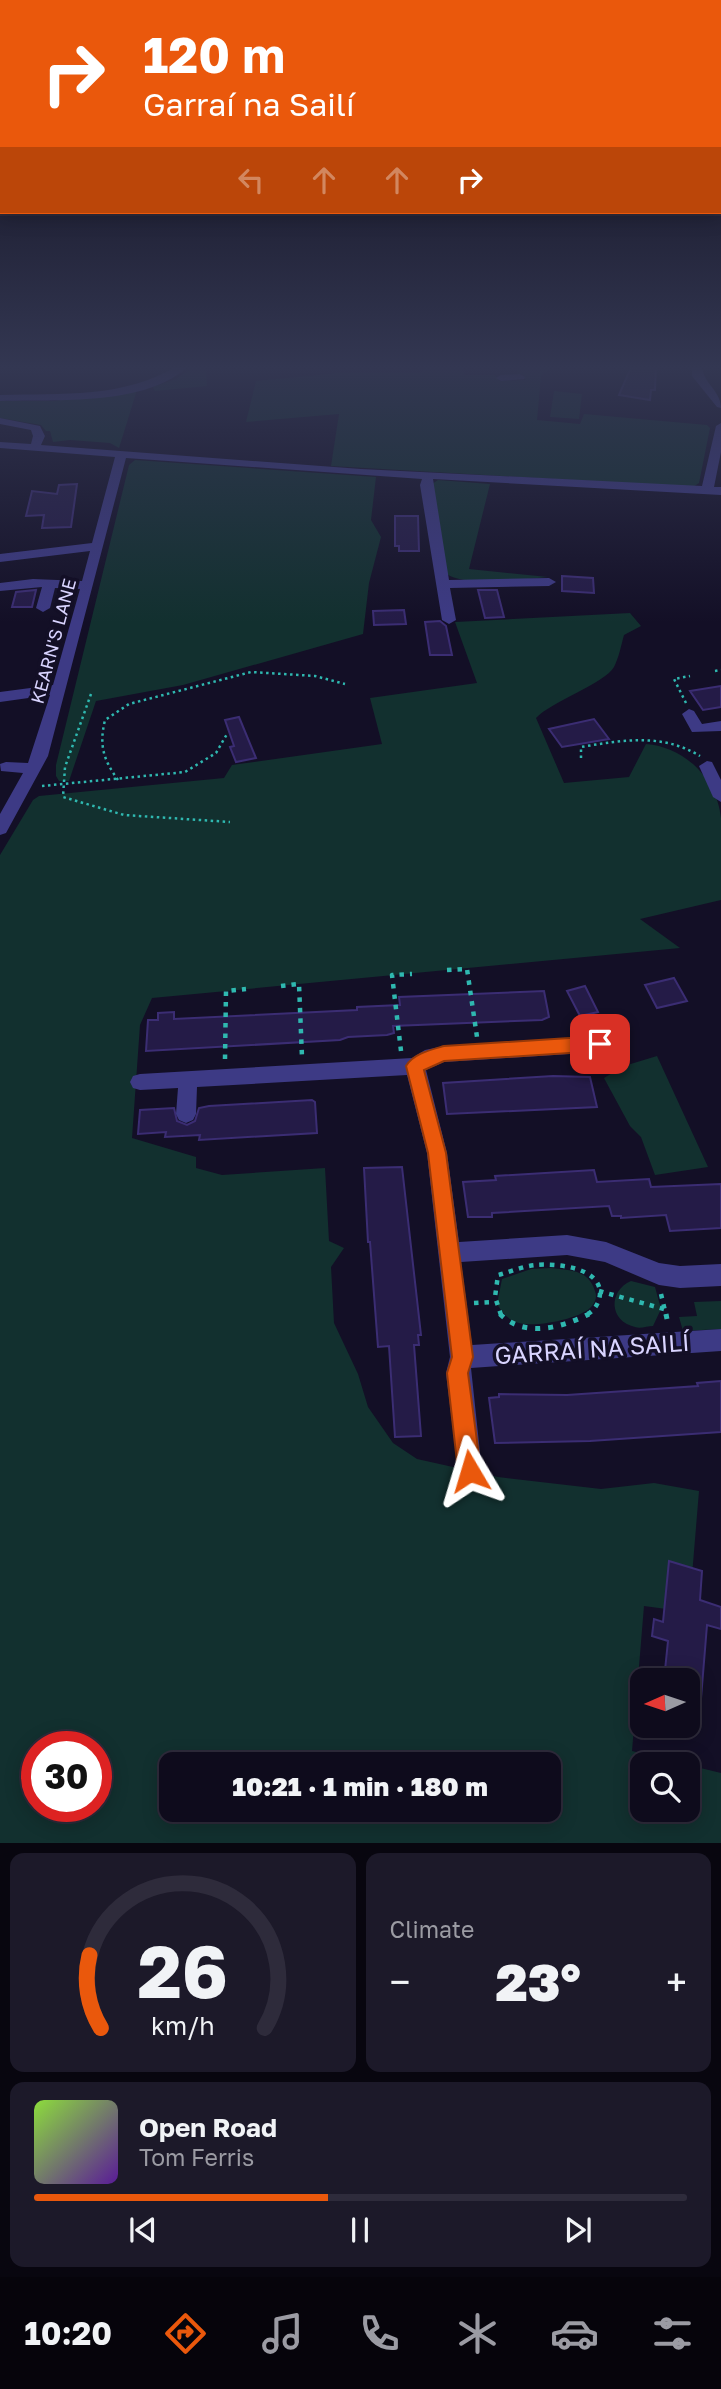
<!DOCTYPE html>
<meta charset="utf-8">
<style>
:root{--surface:#0e0b1c;--page:#1c1929;--text:#f1f3f6;--muted:#9b9ba3;--line:#2e2b3b;--accent:#ea580c}
body{margin:0;font-family:"Golos Text",sans-serif;background:var(--page);color:var(--text);height:100vh;display:flex;flex-direction:column;font-size:26px;white-space:nowrap}
*{box-sizing:border-box;margin:0}
p{font-size:23px;color:var(--muted)}
.icon{flex:none;width:38px;height:38px;fill:none;stroke:currentColor;stroke-width:2;stroke-linecap:round;stroke-linejoin:round}
.map{position:relative;height:1843px;overflow:hidden}
.details{display:flex;flex-direction:column;gap:10px;padding:10px;background:#08060f;flex:1}
.details>*{flex:none}
.guide{position:absolute;left:0px;top:0px;width:721px;height:214px;box-shadow:0 4px 18px #0003,0 0 0 2px var(--line);background:#ea580c;color:#fff;overflow:hidden}
.needle{width:46px;rotate:267deg}
.fabs{position:absolute;left:630px;top:1668px;display:grid;gap:14px}
.fabs a{display:grid;place-items:center;width:70px;height:70px;border-radius:14px;background:var(--surface);box-shadow:0 4px 18px #0003,0 0 0 2px var(--line);font-size:35px}
.speed{position:absolute;left:21px;top:1731px;display:flex;gap:14px;font-size:35px;font-weight:700;text-align:center}
.speed>*{display:grid;place-content:center;width:91px;height:91px;border-radius:50%;background:var(--surface);box-shadow:0 4px 18px #0003,0 0 0 2px var(--line);line-height:1}
.speed .limit{border:10px solid #d22;background:#fff;color:#111}
.pin{position:absolute;display:grid;place-items:center;width:60px;height:60px;color:#fff;margin:-30px;border-radius:14px;box-shadow:0 4px 10px #0006}
.me{position:absolute;width:77px;margin:-38px;rotate:353deg;stroke-linejoin:round;filter:drop-shadow(0 0 5px #0008)}
.turn{display:flex;align-items:center;gap:24px;height:147px;padding:0 28px;font-size:32px}
.turn .icon{width:91px;height:91px;stroke-width:2.5}
.turn b{display:block;font-size:49px;line-height:60px}
.lanes{display:flex;align-items:center;height:66px;padding:0 28px;background:#0003;justify-content:center;gap:35px;direction:ltr}
.lanes .off{opacity:.35}
.big{font-size:52px;font-weight:800;line-height:1.1}
.details .widget{flex:1;display:flex;flex-direction:column;justify-content:center;gap:10px;min-width:0;padding:0 24px;border-radius:14px;background:var(--page)}
.details .dial{align-items:center;gap:0}
.dial svg{height:182px;overflow:visible;fill:none;stroke:var(--line);stroke-width:7;stroke-linecap:round;text-anchor:middle}
.dial text{fill:var(--text);stroke:none}
.song{display:flex;align-items:center;gap:21px}
.cover{width:84px;height:84px;border-radius:10px;background:linear-gradient(135deg,hsl(90 70% 55%),hsl(270 70% 35%))}
.played{height:7px;border-radius:4px;background:linear-gradient(90deg,var(--accent) 45%,var(--line) 45%)}
.keys{display:flex;justify-content:space-around;direction:ltr}
.heat{display:flex;justify-content:space-between;align-items:center;font-size:38px;direction:ltr}
.details .tiles{flex:1;display:grid;gap:10px;grid-template-columns:1fr 1fr}
.widget:last-child{grid-column:span 2}
.trip{position:absolute;left:159px;top:1752px;width:402px;height:70px;border-radius:14px;background:var(--surface);box-shadow:0 4px 18px #0003,0 0 0 2px var(--line);font-weight:800;line-height:70px;text-align:center}
.menu{display:flex;height:112px;justify-content:space-around;align-items:center;background:#06040b;color:var(--muted)}
.menu .icon{width:49px;height:49px}
.menu .current{color:var(--accent)}
.menu b{font-size:32px;color:var(--text)}
.map>svg:first-child{display:block}
</style>
<div class="map">
<svg width="721" height="1843" viewBox="0 0 721 1843">
<rect width="100%" height="100%" fill="#130f26"/>
<g fill="#12302f" fill-rule="evenodd">
<path d="M195 365H206L207 386 155 391 153 387 176 379Z"/>
<path d="M425 365H463L464 375H495L500 381 525 380 523 374H517V365H553L541 376 537 420 580 424 584 414 707 425 710 428 699 483 693 487 331 466 339 414 246 422 256 381 338 373 422 372Z"/>
<path d="M137 390 119 448 110 443 70 440 53 442 50 431H46L41 425 0 418V401H53Z"/>
<path d="M554 391 582 394 579 419 550 417Z"/>
<path d="M135 460 376 477 371 520 381 537 369 583 363 634 183 685 96 701 69 781H59L56 776V765L129 465Z"/>
<path d="M438 480 490 484 469 569 548 577C526 579 464 587 447 574L432 484Z"/>
<path d="M630 613 641 626 624 635C621 646 619 657 614 667 605 683 551 702 536 718L564 783 629 777 646 744C684 747 717 778 721 818 721 845 721 873 721 900L640 919 680 948 152 998 140 1025 132 1138 196 1157V1168L222 1175 325 1168 329 1241 344 1248 331 1267 334 1323 358 1374 368 1407 393 1443 417 1459 498 1477 601 1489 654 1483 699 1491 689 1612 644 1606 632 1751 684 1764H642V1810H688V1765L721 1773V1843H0V855L33 800 39 796 224 778 232 765 382 744 370 698 477 683 455 622ZM37 1746H96V1806H37ZM172 1764H550V1810H172Z"/>
<path d="M657 1056 708 1167 655 1175 641 1137 630 1126 604 1078 624 1066Z"/>
<path d="M551 1268C570 1270 589 1270 595 1291 597 1296 596 1301 592 1306 582 1319 531 1329 516 1322 507 1319 502 1312 497 1304L502 1279 531 1269Z"/>
<path d="M631 1281 655 1287 661 1309 653 1326C648 1326 640 1329 635 1327 609 1321 608 1291 631 1281Z"/>
<path d="M721 1301V1329L683 1331 679 1317 697 1316 694 1302Z"/>
</g>
<g fill="#241b47" stroke="#3b2d73" stroke-width="2">
<path d="M632 365H656L655 390H651L650 400 619 395Z"/>
<path d="M77 484 71 527 42 528 44 515 26 516 32 491 57 494 59 485Z"/>
<path d="M395 516H418L419 551H399V546H395Z"/>
<path d="M562 576 593 578 594 593 562 591Z"/>
<path d="M36 590 32 607H12L16 592Z"/>
<path d="M478 590H497L504 617 485 618Z"/>
<path d="M404 610 406 624 374 625 373 611Z"/>
<path d="M440 621 446 626 452 655H430L425 622Z"/>
<path d="M721 686V707L703 710 690 691Z"/>
<path d="M239 717 256 758 236 762 230 747 234 746 225 720Z"/>
<path d="M594 719 609 739 562 747 549 729Z"/>
<path d="M674 978 687 1001 657 1008 645 985Z"/>
<path d="M585 986 598 1012 580 1016 567 991Z"/>
<path d="M544 991 549 1017 542 1020 393 1026 394 1033 387 1035 348 1037 340 1040 146 1051 148 1020H158V1013L174 1012V1019L357 1010V1007L400 1005 399 997Z"/>
<path d="M553 1076 590 1077 597 1107 447 1114 443 1083Z"/>
<path d="M312 1100 315 1102 317 1133 199 1140 200 1135 165 1137 166 1132 138 1134 140 1110 174 1108 177 1121 187 1125 195 1121 199 1108 209 1106Z"/>
<path d="M402 1167 421 1335H418L419 1345H414L421 1436 395 1437 389 1346 378 1347 370 1242H368L364 1168Z"/>
<path d="M594 1170 597 1182 649 1179 651 1187 721 1184V1228L670 1231 666 1215 621 1218V1216H612L609 1206 492 1213V1217H468L463 1182 496 1180 495 1176Z"/>
<path d="M721 1381V1432L590 1441 495 1443 489 1398 499 1397V1394L567 1395 698 1386 697 1383Z"/>
<path d="M669 1561 702 1571 700 1600 721 1607V1629L707 1625 699 1723 688 1722V1680H664L668 1641 652 1636 654 1619 663 1622Z"/>
</g>
<g fill="none" stroke-linecap="round" stroke-linejoin="round">
<g stroke="#2fb8b0" stroke-width="2.5" stroke-dasharray="2.5 3.5" stroke-linecap="butt">
<path d="M715 671 721 670"/>
<path d="M91 694 65 767 63 797 124 815 230 822"/>
<path d="M686 703 674 679 690 676"/>
<path d="M581 758V747C623 740 662 733 700 756"/>
<path d="M118 780C103 759 99 745 105 720L129 704 251 672 315 676 345 684"/>
<path d="M42 786 185 772 216 753 227 734"/>
</g>
<g stroke="#2fb8b0" stroke-width="4.5" stroke-dasharray="4.5 6" stroke-linecap="butt">
<path d="M447 970 467 969 477 1037"/>
<path d="M281 986 299 984 302 1057"/>
<path d="M401 1051 392 975 412 974"/>
<path d="M225 1059 226 991 246 989"/>
<path d="M599 1291 664 1309"/>
<path d="M661 1294 666 1315"/>
<path d="M474 1303 493 1302"/>
<path d="M501 1315 495 1297 498 1275C510 1272 523 1266 536 1265 555 1263 601 1267 600 1294 599 1304 594 1311 586 1315"/>
</g>
<g stroke="#2fb8b0" stroke-width="5" stroke-dasharray="5 8" stroke-linecap="butt">
<path d="M500 1314C524 1338 561 1328 589 1314"/>
<path d="M666 1314 668 1324"/>
</g>
<g fill="#3d3a85" fill-rule="evenodd">
<path d="M178 365H190C146 407 57 399 0 401V395C61 393 125 399 178 365Z"/>
<path d="M692 365H702C702 383 721 390 721 408L717 407 692 376Z"/>
<path d="M520 374 525 377 524 379 501 381 496 378 501 375Z"/>
<path d="M0 418 40 426 45 436 41 445 361 469 702 486 716 426 721 423V452L714 487H721V495L433 479 449 580 549 578 556 582 549 586 450 588 456 620 449 624 442 620 420 485 422 479 126 458 48 756 6 833 0 835V814L23 773 1 771 0 764 6 762 28 763 50 695 0 702V692L53 685 80 589 55 588 50 608 43 612 36 608 42 587 0 591V583L33 579 82 581 90 551 0 562V554L92 543 115 457 0 448V442L31 444 33 436 31 430 0 424Z"/>
<path d="M689 709 694 711 702 724 721 721V731L692 732 682 714Z"/>
<path d="M707 761 712 762 721 780V802L713 797 699 766Z"/>
<path d="M600 1036 607 1038 610 1044 607 1050 600 1052 444 1062 426 1070 447 1153 459 1242 567 1235 606 1242 659 1263 680 1266 721 1264V1286L680 1288 659 1285 605 1262 567 1255 461 1262 472 1345 721 1329V1351L471 1368 482 1471 479 1480 470 1483 461 1480 458 1471 446 1373 450 1357 427 1153 407 1075 197 1087 196 1114 193 1120 186 1123 179 1120 176 1114 178 1088 140 1090 133 1088 130 1082 133 1076 140 1074 412 1058 425 1050 444 1046Z"/>
</g>
</g>
<linearGradient id="sky" x2="0" y2="1"><stop stop-color="#0a0815"/><stop offset="0.59" stop-color="#333752"/><stop offset="1" stop-color="#333752" stop-opacity="0"/></linearGradient>
<rect width="721" height="623" fill="url(#sky)"/>
<path fill="#ea580c" stroke="#983908" stroke-width="2" d="M600 1036 606 1038 609 1044 606 1049 600 1051 444 1061 424 1070 446 1153 473 1357 468 1373 481 1471 478 1479 470 1483 462 1479 458 1471 447 1373 452 1357 428 1153 406 1066C413 1054 430 1050 444 1046Z"/>
<g text-anchor="middle" dominant-baseline="central" stroke-width="7" stroke-linejoin="round" paint-order="stroke">
<g font-size="18" fill="#d9d4ff" stroke="#130f26">
<text transform="translate(53 641) rotate(-75)">KEARN'S LANE</text>
</g>
<g font-size="24" fill="#d9d4ff" stroke="#130f26">
<text transform="translate(592 1348) rotate(-4)">GARRAÍ NA SAILÍ</text>
</g>
</g>
</svg>
<div class="fabs">
<a><svg class="needle" viewBox="-14 -14 28 28"><path d="M0-13l5 13h-10z" fill="#e53935"/><path d="M0 13l5-13h-10z" fill="#9b9ba3"/></svg></a>
<a><svg class="icon" aria-label="search" viewBox="0 0 24 24"><circle cx="10" cy="10" r="6"/><path d="M15 15l6 6"/></svg></a>
</div>
<div class="speed"><div class="limit">30</div></div>
<div class="pin" style="left:600px;top:1044px;background:#d93025"><svg class="icon" aria-label="arrive" viewBox="0 0 24 24"><path d="M6 21V4h12l-3 4 3 4H6"/></svg></div>
<svg class="me" style="left:470px;top:1471px" viewBox="-20 -20 40 40"><path d="M0-17L14 15 0 8-14 15z" fill="#ea580c" stroke="#fff" stroke-width="4"/></svg>
<div class="trip">10:21 · 1 min · 180 m</div>
<div class="guide">
<div class="turn"><svg class="icon" aria-label="right" viewBox="0 0 24 24"><path d="M7 20v-9h11M14 6l5 5-5 5"/></svg><div><b>120 m</b>Garraí na Sailí</div></div>
<div class="lanes"><svg class="icon off" aria-label="left" viewBox="0 0 24 24"><path d="M17 20v-9H6M10 6l-5 5 5 5"/></svg><svg class="icon off" aria-label="ahead" viewBox="0 0 24 24"><path d="M12 20V5M6 11l6-6 6 6"/></svg><svg class="icon off" aria-label="ahead" viewBox="0 0 24 24"><path d="M12 20V5M6 11l6-6 6 6"/></svg><svg class="icon" aria-label="right" viewBox="0 0 24 24"><path d="M7 20v-9h11M14 6l5 5-5 5"/></svg></div>
</div>
</div>
<section class="details">
<div class="tiles">
<div class="widget dial"><svg viewBox="0 0 100 80">
<path d="M14 69A42 42 0 1 1 86 69"/>
<path d="M14 69A42 42 0 0 1 9 37" stroke="#ea580c"/>
<text x="50" y="56" font-size="32" font-weight="700">26</text>
<text x="50" y="72" font-size="11">km/h</text>
</svg></div>
<div class="widget"><p>Climate</p>
<div class="heat"><a>−</a><b class="big">23°</b><a>+</a></div>
</div>
<div class="widget">
<div class="song"><i class="cover"></i><div><b>Open Road</b><p>Tom Ferris</p></div></div>
<div class="played"></div>
<div class="keys"><svg class="icon" aria-label="previous" viewBox="0 0 24 24"><path d="M18 5L8 12l10 7zM5 5v14"/></svg><svg class="icon" aria-label="pause" viewBox="0 0 24 24"><path d="M8 5v14M16 5v14"/></svg><svg class="icon" aria-label="next" viewBox="0 0 24 24"><path d="M6 5l10 7-10 7zM19 5v14"/></svg></div>
</div>
</div>
</section>
<nav class="menu">
<b>10:20</b>
<svg class="icon current" aria-label="directions" viewBox="0 0 24 24"><path d="M12 3l9 9-9 9-9-9zM9 14v-3h6M13 9l2 2-2 2"/></svg>
<svg class="icon" aria-label="music" viewBox="0 0 24 24"><path d="M9 18V5l10-2v13"/><circle cx="6" cy="18" r="3"/><circle cx="16" cy="16" r="3"/></svg>
<svg class="icon" aria-label="phone" viewBox="0 0 24 24"><path d="M5 4h4l2 5-3 2q2 4 5 5l2-3 5 2v4C11 20 4 13 5 4z"/></svg>
<svg class="icon" aria-label="climate" viewBox="0 0 24 24"><path d="M12 3v18M4 7l16 10M4 17L20 7"/></svg>
<svg class="icon" aria-label="car" viewBox="0 0 24 24"><path d="M5 17H2v-5l4-1 3-4h7l3 4 3 1v5h-3M9 17h6M6 11h13"/><circle cx="7" cy="17" r="2"/><circle cx="17" cy="17" r="2"/></svg>
<svg class="icon" aria-label="filters" viewBox="0 0 24 24"><path d="M4 7h16M4 17h16"/><circle cx="9" cy="7" r="2"/><circle cx="15" cy="17" r="2"/></svg>
</nav>
